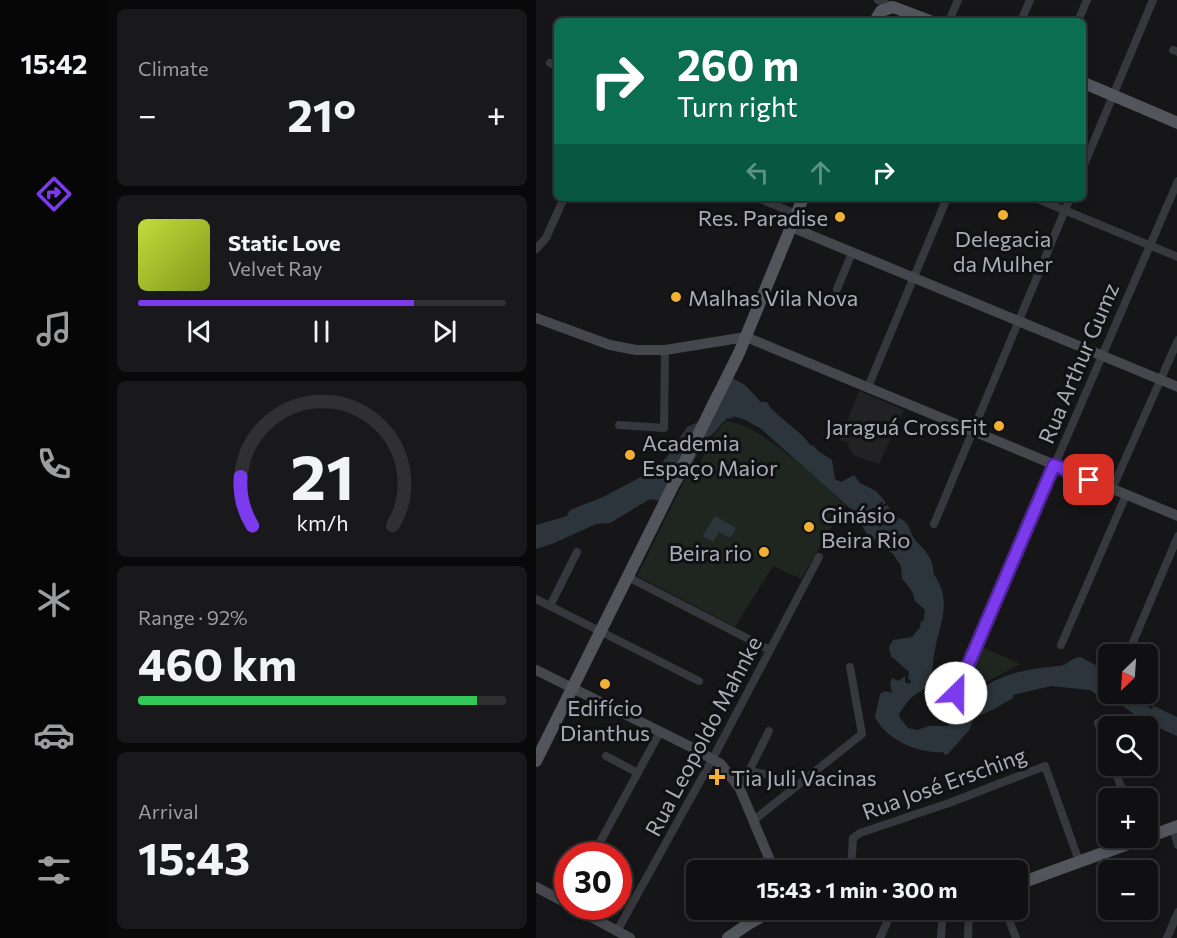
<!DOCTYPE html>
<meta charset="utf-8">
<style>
:root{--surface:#101012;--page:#19191b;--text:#f1f3f6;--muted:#9c9d9f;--line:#303032;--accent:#7c3aed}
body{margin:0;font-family:Commissioner,sans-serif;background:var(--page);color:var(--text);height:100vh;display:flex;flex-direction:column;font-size:22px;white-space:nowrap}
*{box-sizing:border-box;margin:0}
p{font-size:20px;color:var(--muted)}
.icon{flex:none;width:33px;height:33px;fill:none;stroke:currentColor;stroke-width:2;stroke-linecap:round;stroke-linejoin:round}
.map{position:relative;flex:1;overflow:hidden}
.details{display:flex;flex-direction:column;gap:9px;padding:9px;background:#09090a;width:428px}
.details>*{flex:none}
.guide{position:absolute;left:18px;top:18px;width:532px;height:183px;border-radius:9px;box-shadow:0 3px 9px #0003,0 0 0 2px var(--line);background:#0b6e4f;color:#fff;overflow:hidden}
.needle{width:39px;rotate:205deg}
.fabs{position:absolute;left:562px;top:644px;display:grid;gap:12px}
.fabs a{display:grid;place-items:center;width:60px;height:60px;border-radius:9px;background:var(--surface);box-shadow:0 3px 9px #0003,0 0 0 2px var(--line);font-size:30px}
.speed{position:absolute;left:18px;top:842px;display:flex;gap:12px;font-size:30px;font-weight:700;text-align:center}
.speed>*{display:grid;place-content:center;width:78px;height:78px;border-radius:50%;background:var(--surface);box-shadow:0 3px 9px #0003,0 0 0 2px var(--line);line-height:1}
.speed .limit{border:9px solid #d22;background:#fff;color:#111}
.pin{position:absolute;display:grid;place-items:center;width:51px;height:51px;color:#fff;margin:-26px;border-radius:12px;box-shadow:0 3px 9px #0006}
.me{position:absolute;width:66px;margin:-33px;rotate:23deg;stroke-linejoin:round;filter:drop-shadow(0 0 4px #0008)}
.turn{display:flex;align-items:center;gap:21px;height:126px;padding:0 24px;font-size:27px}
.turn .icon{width:78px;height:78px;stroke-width:2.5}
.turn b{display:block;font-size:42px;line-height:51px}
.lanes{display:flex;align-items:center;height:57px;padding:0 24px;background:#0003;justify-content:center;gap:30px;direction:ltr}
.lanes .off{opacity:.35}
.big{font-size:45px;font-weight:700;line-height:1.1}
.details .widget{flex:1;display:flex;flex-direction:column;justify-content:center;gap:9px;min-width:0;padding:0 21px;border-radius:9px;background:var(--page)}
.details .dial{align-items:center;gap:0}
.dial svg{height:156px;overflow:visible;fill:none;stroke:var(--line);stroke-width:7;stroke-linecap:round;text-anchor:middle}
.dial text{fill:var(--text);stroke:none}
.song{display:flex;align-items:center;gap:18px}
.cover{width:72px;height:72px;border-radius:9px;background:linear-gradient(135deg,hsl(70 70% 55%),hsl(70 70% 35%))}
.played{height:6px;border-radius:3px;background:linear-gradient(90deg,var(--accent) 75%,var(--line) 75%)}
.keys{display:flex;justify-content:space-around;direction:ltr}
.heat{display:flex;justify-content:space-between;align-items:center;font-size:33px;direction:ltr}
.charge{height:9px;border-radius:4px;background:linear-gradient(90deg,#34c759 92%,var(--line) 0)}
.trip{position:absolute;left:150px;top:860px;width:342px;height:60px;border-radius:9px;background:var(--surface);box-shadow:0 3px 9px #0003,0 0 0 2px var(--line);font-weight:700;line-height:60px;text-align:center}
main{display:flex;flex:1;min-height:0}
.menu{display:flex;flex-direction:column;width:108px;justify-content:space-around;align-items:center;background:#060607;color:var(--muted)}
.menu .icon{width:42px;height:42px}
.menu .on{color:var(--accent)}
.menu b{font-size:27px;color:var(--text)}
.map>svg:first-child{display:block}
</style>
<main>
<nav class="menu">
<b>15:42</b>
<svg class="icon on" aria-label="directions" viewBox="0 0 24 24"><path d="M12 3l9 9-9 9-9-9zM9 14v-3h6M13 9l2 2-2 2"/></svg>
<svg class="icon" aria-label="music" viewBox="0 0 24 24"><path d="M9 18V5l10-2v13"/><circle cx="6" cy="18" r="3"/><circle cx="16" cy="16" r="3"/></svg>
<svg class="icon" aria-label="phone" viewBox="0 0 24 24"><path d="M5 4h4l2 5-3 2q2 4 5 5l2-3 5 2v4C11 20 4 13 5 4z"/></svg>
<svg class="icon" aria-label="climate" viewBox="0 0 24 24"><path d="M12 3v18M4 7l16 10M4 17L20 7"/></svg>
<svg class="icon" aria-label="car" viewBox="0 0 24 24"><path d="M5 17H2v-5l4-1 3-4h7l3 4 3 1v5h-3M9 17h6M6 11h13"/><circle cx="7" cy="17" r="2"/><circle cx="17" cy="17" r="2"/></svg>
<svg class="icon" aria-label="filters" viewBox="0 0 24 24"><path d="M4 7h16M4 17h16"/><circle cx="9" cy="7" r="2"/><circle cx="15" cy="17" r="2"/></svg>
</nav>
<section class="details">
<div class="widget"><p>Climate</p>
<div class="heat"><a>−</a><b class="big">21°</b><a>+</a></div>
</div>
<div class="widget">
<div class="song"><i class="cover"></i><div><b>Static Love</b><p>Velvet Ray</p></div></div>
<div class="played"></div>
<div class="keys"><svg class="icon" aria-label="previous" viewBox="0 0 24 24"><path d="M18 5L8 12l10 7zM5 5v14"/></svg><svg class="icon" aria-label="pause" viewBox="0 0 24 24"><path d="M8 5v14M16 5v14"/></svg><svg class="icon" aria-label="next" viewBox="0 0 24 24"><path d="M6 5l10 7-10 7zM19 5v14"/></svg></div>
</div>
<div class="widget dial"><svg viewBox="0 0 100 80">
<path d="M14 69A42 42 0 1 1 86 69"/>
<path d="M14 69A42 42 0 0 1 8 44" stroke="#7c3aed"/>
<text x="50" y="56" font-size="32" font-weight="700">21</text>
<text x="50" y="72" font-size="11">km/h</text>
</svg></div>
<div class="widget"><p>Range · 92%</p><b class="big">460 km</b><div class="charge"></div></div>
<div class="widget"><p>Arrival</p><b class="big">15:43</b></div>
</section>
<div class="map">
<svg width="642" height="938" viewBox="0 0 642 938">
<rect width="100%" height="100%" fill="#161618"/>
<path fill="#222225" d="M323 391 368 410 343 464 319 456 312 447 313 443 304 440Z"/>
<g fill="#1e261f">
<path d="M189 421C226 424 282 480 309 505L265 579 237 566 199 627 101 576 150 477 158 476 176 438Z"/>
<path d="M441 645 484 664 436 690 426 702 416 697Z"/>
</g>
<g fill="#2c353c">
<path d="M196 378 209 385 225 402H231C234 412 268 433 275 446L277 445 282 451 296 460 299 479 305 482 318 475 324 483 340 491 350 503 347 505V502L344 503 339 508H336V511L341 514 347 507 352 505V507L361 514 362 518C375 521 373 534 380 541 388 549 395 556 397 567 398 572 396 572 399 576 416 603 404 622 399 650 396 662 398 675 391 685 388 691 382 692 377 696 372 701 366 709 363 714L364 718 372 728 381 730 393 726H412C424 716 430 701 443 691 464 673 496 668 523 666 530 666 535 658 544 657L573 672V693H596L615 709 617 708 616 705 641 717V736L607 721 575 697 561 695 554 690 515 686 477 695V698C466 704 452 714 439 716L433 730 412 754 409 755 407 752C383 754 350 740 339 717L344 694 349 691 356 693 354 683 356 678 363 681 369 676V682L374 684 375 681 372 678 373 672 355 656 353 647 357 640 376 637 384 627 385 620 387 623 389 610 379 601 377 593 366 578 365 566 357 554 331 534 316 510 224 428C215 424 204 415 194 417L198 419 192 418 188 421 177 434 169 439 146 483 141 489 124 501 114 499 74 523 60 524 16 544 0 549V525L31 516 34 510 67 497 120 469 132 456 151 427 162 422C171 406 175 382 196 378Z"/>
<path d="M179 516 200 528 194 538 183 532 177 542 167 536Z"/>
</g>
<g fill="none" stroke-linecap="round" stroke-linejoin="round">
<g stroke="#37383d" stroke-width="8">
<path d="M342 0 357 7"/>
<path d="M413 21 422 0"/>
<path d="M485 21 494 0"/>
<path d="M542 21 551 0"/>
<path d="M637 50 642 52"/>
<path d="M14 63 21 66"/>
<path d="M548 165 617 0"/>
<path d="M222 198 260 214"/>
<path d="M499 198 642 257"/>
<path d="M0 249 10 238 28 198"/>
<path d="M301 289 316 253"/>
<path d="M332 387 411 198"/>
<path d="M83 425 128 428 129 350"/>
<path d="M576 489 642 340"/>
<path d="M398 524 534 198"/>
<path d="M92 577 234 650"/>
<path d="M0 599 163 681"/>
<path d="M14 606 41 552"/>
<path d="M597 642 642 536"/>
<path d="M525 645 590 495"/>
<path d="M420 692 642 181"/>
<path d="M562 723 573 754"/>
<path d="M70 756 102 773"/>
<path d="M577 765 589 798"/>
<path d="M213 771 238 776"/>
<path d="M204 789 233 731"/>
<path d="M218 820 326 734 314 667"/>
<path d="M637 828 642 845"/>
<path d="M57 855 124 732"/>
<path d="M315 870 317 838 324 833 413 803 509 766 543 861"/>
<path d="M469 909 480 938"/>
<path d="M81 931 177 758 283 557"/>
<path d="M344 938 357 909"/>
<path d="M405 938 407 909"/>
<path d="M432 938 433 909"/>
<path d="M631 938 642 912"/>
</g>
<g stroke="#45474d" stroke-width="10">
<path d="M255 227 642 387"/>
<path d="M0 318 74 345 100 350H129L210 337 642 516"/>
<path d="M0 670 155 747 185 764 204 789 238 870"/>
<path d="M0 887 32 904"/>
<path d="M35 906 94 938"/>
</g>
<g stroke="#53555c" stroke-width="12">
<path d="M339 21 345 11 357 7 394 21"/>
<path d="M548 83 642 123"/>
<path d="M0 761 203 353 267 198"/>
<path d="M612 837 642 826"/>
<path d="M482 884 611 837"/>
<path d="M192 938 212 924 239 909"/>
</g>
</g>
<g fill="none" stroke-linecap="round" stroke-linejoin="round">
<defs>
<path id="route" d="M420 693 518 465 553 480"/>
</defs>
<use href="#route" stroke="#51269a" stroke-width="15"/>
<use href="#route" stroke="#7c3aed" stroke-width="10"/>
</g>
<g fill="#f2b134" stroke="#111113" stroke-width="2">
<circle cx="467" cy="215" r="6"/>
<circle cx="304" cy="217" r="6"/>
<circle cx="140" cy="297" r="6"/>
<circle cx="463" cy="426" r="6"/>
<circle cx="94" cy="455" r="6"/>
<circle cx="273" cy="527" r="6"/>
<circle cx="228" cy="552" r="6"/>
<circle cx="69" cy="684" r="6"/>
<path d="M178 768h6v6h6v6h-6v6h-6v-6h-6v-6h6z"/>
</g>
<g text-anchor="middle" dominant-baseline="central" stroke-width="6" stroke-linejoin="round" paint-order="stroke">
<g font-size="22" fill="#a8adb8" stroke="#111113" text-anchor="start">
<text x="292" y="217" text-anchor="end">Res. Paradise</text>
<text x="467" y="238" text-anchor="middle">Delegacia<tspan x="467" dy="25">da Mulher</tspan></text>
<text x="152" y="297">Malhas Vila Nova</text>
<text x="451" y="426" text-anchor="end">Jaraguá CrossFit</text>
<text x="106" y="442">Academia<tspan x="106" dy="25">Espaço Maior</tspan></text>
<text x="285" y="514">Ginásio<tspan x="285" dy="25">Beira Rio</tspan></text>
<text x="216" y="552" text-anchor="end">Beira rio</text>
<text x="69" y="707" text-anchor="middle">Edifício<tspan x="69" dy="25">Dianthus</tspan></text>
<text x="195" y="777">Tia Juli Vacinas</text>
</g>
<g font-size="22" fill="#a8adb8" stroke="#111113">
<text transform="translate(542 363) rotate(-67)">Rua Arthur Gumz</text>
<text transform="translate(167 736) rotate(-62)">Rua Leopoldo Mahnke</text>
<text transform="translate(408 783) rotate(-20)">Rua José Ersching</text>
</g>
</g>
</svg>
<div class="fabs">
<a><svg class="needle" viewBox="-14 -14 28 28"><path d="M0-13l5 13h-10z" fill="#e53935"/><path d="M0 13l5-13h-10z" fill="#9c9d9f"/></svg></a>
<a><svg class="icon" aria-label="search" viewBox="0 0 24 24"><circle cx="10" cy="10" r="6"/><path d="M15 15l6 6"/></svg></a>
<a>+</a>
<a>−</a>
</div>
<div class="speed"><div class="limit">30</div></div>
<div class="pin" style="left:553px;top:480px;background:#d93025"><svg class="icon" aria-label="arrive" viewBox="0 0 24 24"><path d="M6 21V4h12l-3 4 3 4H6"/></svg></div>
<svg class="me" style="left:420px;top:693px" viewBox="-20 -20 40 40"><circle r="19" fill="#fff"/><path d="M0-13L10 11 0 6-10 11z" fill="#7c3aed"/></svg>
<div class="trip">15:43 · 1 min · 300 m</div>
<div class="guide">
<div class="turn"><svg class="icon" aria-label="right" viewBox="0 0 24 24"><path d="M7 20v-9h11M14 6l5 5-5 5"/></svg><div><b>260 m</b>Turn right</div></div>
<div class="lanes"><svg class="icon off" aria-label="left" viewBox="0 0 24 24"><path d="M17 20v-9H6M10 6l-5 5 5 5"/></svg><svg class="icon off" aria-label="ahead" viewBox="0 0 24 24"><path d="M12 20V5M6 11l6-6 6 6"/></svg><svg class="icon" aria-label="right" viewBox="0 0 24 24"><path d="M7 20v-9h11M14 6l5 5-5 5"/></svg></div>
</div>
</div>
</main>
